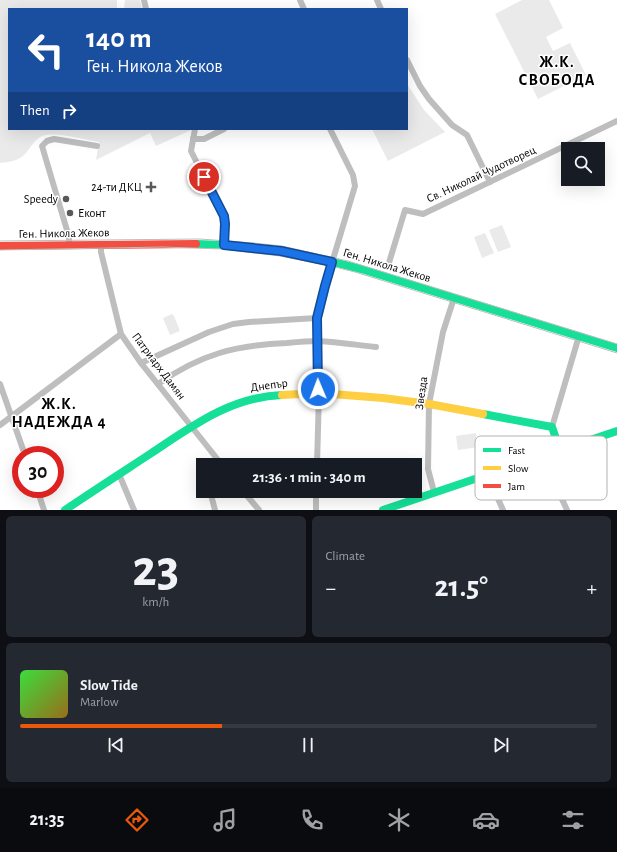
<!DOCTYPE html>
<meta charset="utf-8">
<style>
:root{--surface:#171b24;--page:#242831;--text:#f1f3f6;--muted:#9ea1a6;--line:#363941;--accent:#ea580c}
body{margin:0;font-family:"Alegreya Sans",sans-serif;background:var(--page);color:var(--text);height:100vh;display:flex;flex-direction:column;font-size:15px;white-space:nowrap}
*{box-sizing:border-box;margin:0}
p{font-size:13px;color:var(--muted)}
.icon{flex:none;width:22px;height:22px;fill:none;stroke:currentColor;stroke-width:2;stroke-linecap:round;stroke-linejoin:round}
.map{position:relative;height:510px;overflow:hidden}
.side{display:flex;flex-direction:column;gap:6px;padding:6px;background:#0d0f14;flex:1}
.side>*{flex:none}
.guide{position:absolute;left:8px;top:8px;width:400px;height:122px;border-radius:0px;box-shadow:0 4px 16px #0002;background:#1a4fa0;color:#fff;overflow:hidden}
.fabs{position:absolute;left:561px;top:142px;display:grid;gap:8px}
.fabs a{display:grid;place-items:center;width:44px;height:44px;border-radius:0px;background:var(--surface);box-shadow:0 4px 16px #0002;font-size:20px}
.speed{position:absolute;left:12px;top:446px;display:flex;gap:8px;font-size:20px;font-weight:700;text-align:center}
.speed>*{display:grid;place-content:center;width:52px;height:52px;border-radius:50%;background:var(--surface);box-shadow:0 4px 16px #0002;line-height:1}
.speed .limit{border:6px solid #d22;background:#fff;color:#111}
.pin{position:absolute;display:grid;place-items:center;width:34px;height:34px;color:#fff;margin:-17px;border:2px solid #fff;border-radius:50%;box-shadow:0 1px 4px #0007}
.me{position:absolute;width:44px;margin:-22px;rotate:359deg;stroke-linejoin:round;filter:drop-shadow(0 0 3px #0008)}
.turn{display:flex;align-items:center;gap:14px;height:84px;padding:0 12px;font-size:18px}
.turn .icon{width:52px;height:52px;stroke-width:2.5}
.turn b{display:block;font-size:28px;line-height:34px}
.then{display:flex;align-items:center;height:38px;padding:0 12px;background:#0003;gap:8px;font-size:15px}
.big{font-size:30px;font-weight:700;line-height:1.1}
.side .widget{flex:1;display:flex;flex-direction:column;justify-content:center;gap:6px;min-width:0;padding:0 14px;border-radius:6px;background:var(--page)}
.side .dial{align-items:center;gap:0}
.dial b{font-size:52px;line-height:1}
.song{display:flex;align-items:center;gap:12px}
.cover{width:48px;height:48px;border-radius:6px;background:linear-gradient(135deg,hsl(120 70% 55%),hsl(40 70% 35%))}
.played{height:4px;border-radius:2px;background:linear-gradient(90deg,var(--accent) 35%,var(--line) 35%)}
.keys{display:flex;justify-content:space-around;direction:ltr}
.heat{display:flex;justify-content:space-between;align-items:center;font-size:22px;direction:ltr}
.side .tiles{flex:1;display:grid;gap:6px;grid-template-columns:1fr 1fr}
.widget:last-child{grid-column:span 2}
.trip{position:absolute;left:196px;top:458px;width:226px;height:40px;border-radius:0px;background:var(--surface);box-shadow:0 4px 16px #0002;font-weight:700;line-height:40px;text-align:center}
.tab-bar{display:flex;height:64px;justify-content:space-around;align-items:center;background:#090b0e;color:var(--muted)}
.tab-bar .icon{width:28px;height:28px}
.tab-bar .active{color:var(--accent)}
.tab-bar b{font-size:18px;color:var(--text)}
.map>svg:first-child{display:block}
</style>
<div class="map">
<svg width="617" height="510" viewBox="0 0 617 510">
<rect width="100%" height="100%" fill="#fff"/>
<g fill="#eaeaea">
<path d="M0 0H117V9H9V129H191V130L156 146 150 133 96 160 99 142C85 140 52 130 40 137 34 141 30 148 26 153 19 161 9 162 0 163Z"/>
<path d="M125 0H140L142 9H124Z"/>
<path d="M522 0H549L563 28 546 37 553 51 570 43 586 75 538 99 495 14Z"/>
<path d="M407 84 424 110 445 132 388 161 372 129H407Z"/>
<path d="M502 225 511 247 498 252 489 230Z"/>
<path d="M485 233 494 253 482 258 474 237Z"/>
<path d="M172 314 174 316 180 331 170 335 163 318Z"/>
<path d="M476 433 478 447 458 450 456 436Z"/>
</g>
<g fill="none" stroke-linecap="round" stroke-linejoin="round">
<g stroke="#bebebe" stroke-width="6">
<path d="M144 0 146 9"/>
<path d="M300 0 304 9"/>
<path d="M377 0 381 9"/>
<path d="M407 60 420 86 429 99 452 125 467 135 490 182"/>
<path d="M195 129 191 151 224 217 225 224 224 245"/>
<path d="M193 139H204L224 129"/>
<path d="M69 244V237L42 146 47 141 54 139 97 146"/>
<path d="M101 244V252L121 334 141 363 222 465"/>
<path d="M388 266 405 210 423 214 617 121"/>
<path d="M141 363 209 332 233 324 249 322 317 318"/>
<path d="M0 384 25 455"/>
<path d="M158 384C201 354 236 345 287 343 297 342 308 341 318 341 337 342 357 345 376 347"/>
<path d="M0 425 121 334"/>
<path d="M552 427 579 336"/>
<path d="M542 456 567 510"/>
<path d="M317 465 319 393 317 318 325 286 355 186 353 175 330 129"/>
<path d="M119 474 134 510"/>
<path d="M487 474 503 510"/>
<path d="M37 489 44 510"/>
<path d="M210 491 215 510"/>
<path d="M243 491 259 510"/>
<path d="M434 492 428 469 429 404 443 332 454 298"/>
<path d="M316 510V491"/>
</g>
<g stroke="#16e098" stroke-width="8">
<path d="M196 244 224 245 281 251 309 256 361 269 617 348"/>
<path d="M483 414 552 427 560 450"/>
<path d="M65 510C93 491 121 473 150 454 191 427 230 397 282 395"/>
<path d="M383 510 617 431"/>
</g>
<path stroke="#ffcf43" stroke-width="8" d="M282 395 319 393 383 398 429 404 483 414"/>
<path stroke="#f24e42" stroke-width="8" d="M0 246 196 244"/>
<g stroke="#bdbdbd" stroke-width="1">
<path d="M0 241 200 239 254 243 282 246 348 261 617 344"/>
<path d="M0 250 162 247 223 249 280 256 331 266 355 272 617 353"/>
</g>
</g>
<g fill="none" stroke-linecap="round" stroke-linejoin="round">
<defs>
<path id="route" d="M204 177 224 216 225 224 224 245 281 251 332 262 325 286 317 318 318 389"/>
</defs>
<use href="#route" stroke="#114b97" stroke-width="10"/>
<use href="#route" stroke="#1a73e8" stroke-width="7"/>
</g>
<g fill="#595959" stroke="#fff" stroke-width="1.5">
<path d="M149 181h4v4h4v4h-4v4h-4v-4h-4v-4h4z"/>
<circle cx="66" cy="199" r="4"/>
<circle cx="70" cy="213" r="4"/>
</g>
<g text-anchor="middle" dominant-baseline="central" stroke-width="3" stroke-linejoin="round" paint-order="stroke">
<g font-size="12" fill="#000" stroke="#fff">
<text transform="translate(481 174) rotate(-25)">Св. Николай Чудотворец</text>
<text transform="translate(64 233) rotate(-1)">Ген. Никола Жеков</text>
<text transform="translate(387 265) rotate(17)">Ген. Никола Жеков</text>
<text transform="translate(159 366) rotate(53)">Патриарх Дамян</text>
<text transform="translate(269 385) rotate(-8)">Днепър</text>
<text transform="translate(421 393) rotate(-82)">Звезда</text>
</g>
<g font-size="12" fill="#000" stroke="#fff" text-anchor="end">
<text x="142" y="187">24-ти ДКЦ</text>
<text x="58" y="199">Speedy</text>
<text x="78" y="213" text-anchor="start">Еконт</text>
</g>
<g font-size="16" font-weight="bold" letter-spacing="1" fill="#000" stroke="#fff">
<text x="557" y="62">Ж.К.<tspan x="557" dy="18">СВОБОДА</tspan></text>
<text x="59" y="404">Ж.К.<tspan x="59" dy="18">НАДЕЖДА 4</tspan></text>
</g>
</g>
<rect x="475" y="436" width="132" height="64" rx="6" fill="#fff" stroke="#b2b2b2" stroke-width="1"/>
<rect x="483" y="448" width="18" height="4" fill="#16e098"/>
<rect x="483" y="466" width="18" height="4" fill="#ffcf43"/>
<rect x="483" y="484" width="18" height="4" fill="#f24e42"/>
<g font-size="11" fill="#000">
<text x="508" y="454">Fast</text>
<text x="508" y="472">Slow</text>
<text x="508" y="490">Jam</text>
</g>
</svg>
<div class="fabs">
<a><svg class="icon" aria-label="search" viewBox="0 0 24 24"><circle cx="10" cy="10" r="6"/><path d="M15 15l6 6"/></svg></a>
</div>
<div class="speed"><div class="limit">30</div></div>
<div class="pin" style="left:204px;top:177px;background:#d93025"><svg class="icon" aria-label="arrive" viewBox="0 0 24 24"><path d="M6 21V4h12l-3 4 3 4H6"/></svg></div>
<svg class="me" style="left:318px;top:389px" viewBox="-20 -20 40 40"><circle r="17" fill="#1a73e8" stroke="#fff" stroke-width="3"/><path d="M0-11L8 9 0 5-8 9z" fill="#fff"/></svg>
<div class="trip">21:36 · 1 min · 340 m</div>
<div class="guide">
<div class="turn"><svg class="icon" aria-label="left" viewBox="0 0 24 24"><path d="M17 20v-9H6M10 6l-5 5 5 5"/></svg><div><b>140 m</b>Ген. Никола Жеков</div></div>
<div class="then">Then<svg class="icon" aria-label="right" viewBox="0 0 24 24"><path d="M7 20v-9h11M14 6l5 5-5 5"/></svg></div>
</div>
</div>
<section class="side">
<div class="tiles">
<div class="widget dial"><b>23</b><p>km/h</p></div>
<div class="widget"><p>Climate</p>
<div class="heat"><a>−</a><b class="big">21.5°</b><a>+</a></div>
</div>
<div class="widget">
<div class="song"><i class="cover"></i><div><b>Slow Tide</b><p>Marlow</p></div></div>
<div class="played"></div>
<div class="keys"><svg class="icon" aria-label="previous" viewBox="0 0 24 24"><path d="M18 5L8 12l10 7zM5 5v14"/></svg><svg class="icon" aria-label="pause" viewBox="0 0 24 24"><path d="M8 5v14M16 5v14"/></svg><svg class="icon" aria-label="next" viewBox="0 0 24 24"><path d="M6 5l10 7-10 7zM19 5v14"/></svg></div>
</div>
</div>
</section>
<nav class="tab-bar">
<b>21:35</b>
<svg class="icon active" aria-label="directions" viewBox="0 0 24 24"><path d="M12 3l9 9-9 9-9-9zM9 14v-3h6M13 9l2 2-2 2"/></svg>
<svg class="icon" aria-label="music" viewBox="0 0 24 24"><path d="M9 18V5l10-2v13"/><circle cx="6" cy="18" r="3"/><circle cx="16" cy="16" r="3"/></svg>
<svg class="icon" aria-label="phone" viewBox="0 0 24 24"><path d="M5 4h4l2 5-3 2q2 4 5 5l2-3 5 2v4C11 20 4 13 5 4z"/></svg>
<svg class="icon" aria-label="climate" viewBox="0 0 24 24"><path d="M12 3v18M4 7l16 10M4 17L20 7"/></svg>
<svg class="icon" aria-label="car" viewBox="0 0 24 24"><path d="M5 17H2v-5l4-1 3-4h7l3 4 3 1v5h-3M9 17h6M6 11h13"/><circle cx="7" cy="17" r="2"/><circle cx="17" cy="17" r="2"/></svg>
<svg class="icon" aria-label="filters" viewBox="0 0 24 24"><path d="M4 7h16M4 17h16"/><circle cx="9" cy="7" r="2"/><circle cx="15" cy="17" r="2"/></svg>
</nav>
